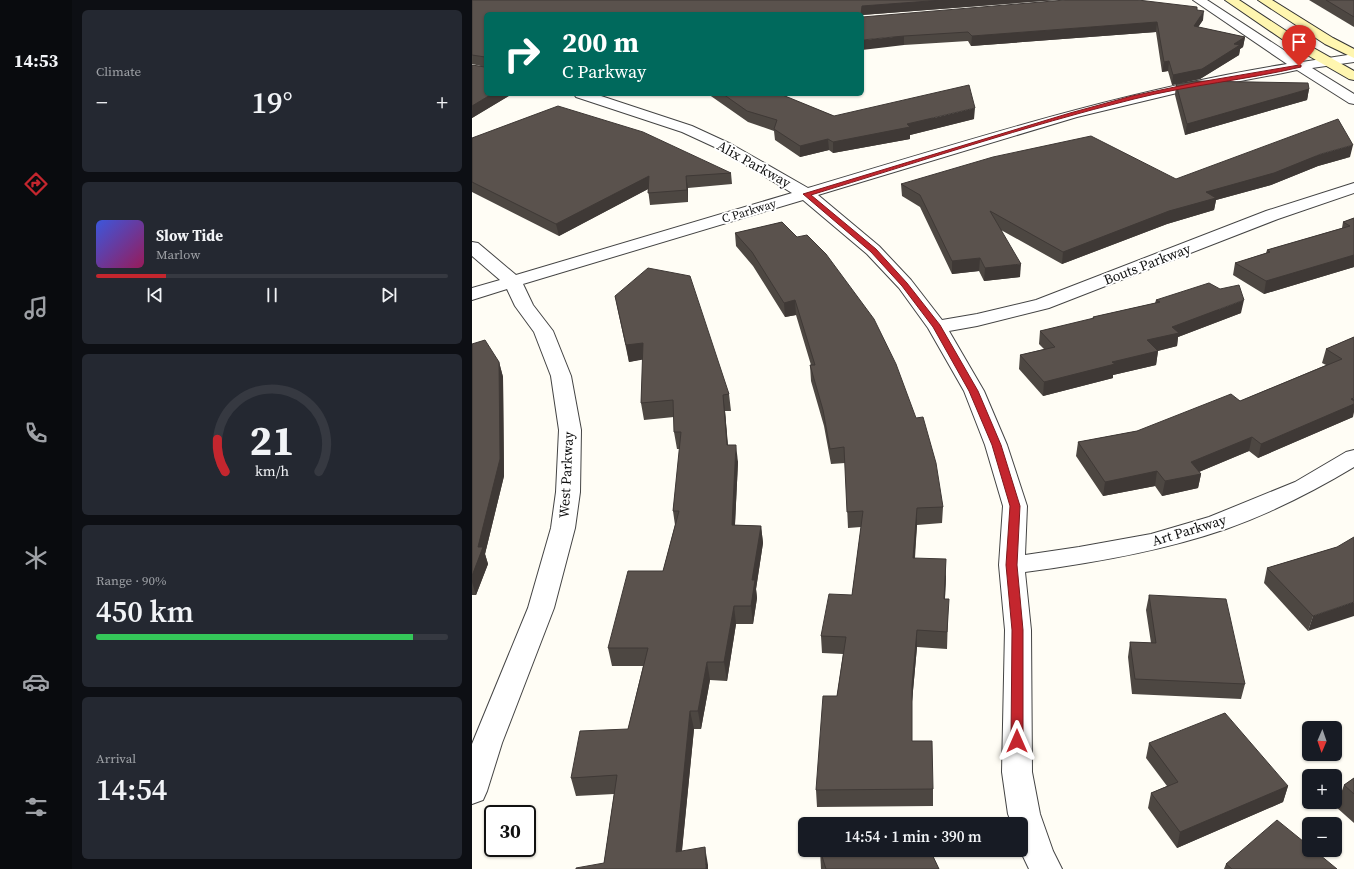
<!DOCTYPE html>
<meta charset="utf-8">
<style>
:root{--surface:#171b24;--page:#242831;--text:#f1f3f6;--muted:#9ea1a6;--line:#363941;--accent:#c4262e}
body{margin:0;font-family:"Source Serif 4",serif;background:var(--page);color:var(--text);height:100vh;display:flex;flex-direction:column;font-size:15px;white-space:nowrap}
*{box-sizing:border-box;margin:0}
p{font-size:13px;color:var(--muted)}
.icon{flex:none;width:22px;height:22px;fill:none;stroke:currentColor;stroke-width:2;stroke-linecap:round;stroke-linejoin:round}
.map{position:relative;flex:1;overflow:hidden}
.drawer{display:flex;flex-direction:column;gap:10px;padding:10px;background:#0d0f14;width:400px}
.drawer>*{flex:none}
.banner{position:absolute;left:12px;top:12px;width:380px;height:84px;border-radius:6px;box-shadow:0 1px 3px #0004;background:#00695c;color:#fff;overflow:hidden}
.needle{width:26px;rotate:182deg}
.buttons{position:absolute;left:830px;top:721px;display:grid;gap:8px}
.buttons a{display:grid;place-items:center;width:40px;height:40px;border-radius:6px;background:var(--surface);box-shadow:0 1px 3px #0004;font-size:20px}
.speed{position:absolute;left:12px;top:805px;display:flex;gap:8px;font-size:20px;font-weight:700;text-align:center}
.speed>*{display:grid;place-content:center;width:52px;height:52px;border-radius:50%;background:var(--surface);box-shadow:0 1px 3px #0004;line-height:1}
.speed .limit{border:2px solid #111;border-radius:6px;background:#fff;color:#111}
.pin{position:absolute;display:grid;place-items:center;width:34px;height:34px;color:#fff;margin:-41px -17px;border-radius:50% 50% 50% 0;rotate:-45deg;box-shadow:0 0 4px #0007}
.pin .icon{rotate:45deg}
.me{position:absolute;width:44px;margin:-22px;rotate:0deg;stroke-linejoin:round;filter:drop-shadow(0 0 3px #0008)}
.turn{display:flex;align-items:center;gap:14px;height:84px;padding:0 12px;font-size:18px}
.turn .icon{width:52px;height:52px;stroke-width:2.5}
.turn b{display:block;font-size:28px;line-height:34px}
.big{font-size:30px;font-weight:600;line-height:1.1}
.drawer .card{flex:1;display:flex;flex-direction:column;justify-content:center;gap:6px;min-width:0;padding:0 14px;border-radius:6px;background:var(--page)}
.drawer .dial{align-items:center;gap:0}
.dial svg{height:104px;overflow:visible;fill:none;stroke:var(--line);stroke-width:7;stroke-linecap:round;text-anchor:middle}
.dial text{fill:var(--text);stroke:none}
.song{display:flex;align-items:center;gap:12px}
.cover{width:48px;height:48px;border-radius:6px;background:linear-gradient(135deg,hsl(230 70% 55%),hsl(330 70% 35%))}
.played{height:4px;border-radius:2px;background:linear-gradient(90deg,var(--accent) 20%,var(--line) 20%)}
.keys{display:flex;justify-content:space-around;direction:ltr}
.heat{display:flex;justify-content:space-between;align-items:center;font-size:22px;direction:ltr}
.charge{height:6px;border-radius:3px;background:linear-gradient(90deg,#34c759 90%,var(--line) 0)}
.trip{position:absolute;left:326px;top:817px;width:230px;height:40px;border-radius:6px;background:var(--surface);box-shadow:0 1px 3px #0004;font-weight:600;line-height:40px;text-align:center}
main{display:flex;flex:1;min-height:0}
.tab-bar{display:flex;flex-direction:column;width:72px;justify-content:space-around;align-items:center;background:#090b0e;color:var(--muted)}
.tab-bar .icon{width:28px;height:28px}
.tab-bar .current{color:var(--accent)}
.tab-bar b{font-size:18px;color:var(--text)}
.map>svg:first-child{display:block}
</style>
<main>
<nav class="tab-bar">
<b>14:53</b>
<svg class="icon current" aria-label="directions" viewBox="0 0 24 24"><path d="M12 3l9 9-9 9-9-9zM9 14v-3h6M13 9l2 2-2 2"/></svg>
<svg class="icon" aria-label="music" viewBox="0 0 24 24"><path d="M9 18V5l10-2v13"/><circle cx="6" cy="18" r="3"/><circle cx="16" cy="16" r="3"/></svg>
<svg class="icon" aria-label="phone" viewBox="0 0 24 24"><path d="M5 4h4l2 5-3 2q2 4 5 5l2-3 5 2v4C11 20 4 13 5 4z"/></svg>
<svg class="icon" aria-label="climate" viewBox="0 0 24 24"><path d="M12 3v18M4 7l16 10M4 17L20 7"/></svg>
<svg class="icon" aria-label="car" viewBox="0 0 24 24"><path d="M5 17H2v-5l4-1 3-4h7l3 4 3 1v5h-3M9 17h6M6 11h13"/><circle cx="7" cy="17" r="2"/><circle cx="17" cy="17" r="2"/></svg>
<svg class="icon" aria-label="filters" viewBox="0 0 24 24"><path d="M4 7h16M4 17h16"/><circle cx="9" cy="7" r="2"/><circle cx="15" cy="17" r="2"/></svg>
</nav>
<section class="drawer">
<div class="card"><p>Climate</p>
<div class="heat"><a>−</a><b class="big">19°</b><a>+</a></div>
</div>
<div class="card">
<div class="song"><i class="cover"></i><div><b>Slow Tide</b><p>Marlow</p></div></div>
<div class="played"></div>
<div class="keys"><svg class="icon" aria-label="previous" viewBox="0 0 24 24"><path d="M18 5L8 12l10 7zM5 5v14"/></svg><svg class="icon" aria-label="pause" viewBox="0 0 24 24"><path d="M8 5v14M16 5v14"/></svg><svg class="icon" aria-label="next" viewBox="0 0 24 24"><path d="M6 5l10 7-10 7zM19 5v14"/></svg></div>
</div>
<div class="card dial"><svg viewBox="0 0 100 80">
<path d="M14 69A42 42 0 1 1 86 69"/>
<path d="M14 69A42 42 0 0 1 8 44" stroke="#c4262e"/>
<text x="50" y="56" font-size="32" font-weight="700">21</text>
<text x="50" y="72" font-size="11">km/h</text>
</svg></div>
<div class="card"><p>Range · 90%</p><b class="big">450 km</b><div class="charge"></div></div>
<div class="card"><p>Arrival</p><b class="big">14:54</b></div>
</section>
<div class="map">
<svg width="882" height="869" viewBox="0 0 882 869">
<rect width="100%" height="100%" fill="#fffdf5"/>
<g fill="none" stroke-linecap="round" stroke-linejoin="round">
<defs>
<path id="minor" d="M721 0H735L830 62 882 54V62L840 68 882 94V104L877 103 825 70 811 73 705 93 605 117 346 195 407 246 439 280 470 320 505 314 564 300 794 211 882 183V193L806 219 577 308 505 326 477 331 512 391 535 445 555 506 553 555 607 547 679 534 737 517 823 482 874 452 882 450V467C842 491 799 513 754 529 690 551 621 563 553 572L559 630 560 772 568 814 581 851 590 869H557L548 850 549 824H540L536 814 530 772 533 630 527 565 531 506 513 445 492 391 456 328 427 288 395 254 331 200 51 284 61 305 81 331 99 376 109 430 108 492 103 528 82 608 30 743 15 791 11 800 0 804V744L56 608 79 528 84 492 87 430 79 376 62 332 43 306 35 289 0 300V288L28 280 0 256V242L6 243 44 275 320 193 249 150 210 132 104 97 102 94H123L220 126 259 144 336 188C494 141 652 90 815 64Z"/>
<g id="secondary">
<path d="M753 0H767L831 42 882 71V80L877 79 823 48Z"/>
<path d="M786 0H800L861 38 882 49V58L853 44Z"/>
</g>
</defs>
<use href="#minor" stroke="#444" stroke-width="2"/>
<use href="#secondary" stroke="#333" stroke-width="2"/>
<use href="#minor" fill="#fff" fill-rule="evenodd"/>
<use href="#secondary" fill="#fff6b0" fill-rule="evenodd"/>
</g>
<g fill="#4d4742">
<path d="M0 0H584L390 15 14 14 40 94 0 118V65L13 67 0 64Z"/>
<path d="M837 0H882V27Z"/>
<path d="M725 10 731 20 726 27 773 37 771 47 768 49 767 55 728 79 700 85 696 71 690 72 684 32 499 46 496 41 432 45 390 17Z"/>
<path d="M704 84 837 89 835 100 713 135 703 95Z"/>
<path d="M236 94H307L362 116 502 119 438 135V139L361 153 357 150 328 157 303 140 302 131 276 122Z"/>
<path d="M0 138 259 173 260 184 216 188V202L178 205 176 189 87 236 0 192Z"/>
<path d="M878 157 846 166 799 185 744 200 742 210 695 224 590 264 529 230 548 277 512 281 507 271 480 274 448 207 430 196 429 184 704 179Z"/>
<path d="M882 218V267L792 294 761 275 763 263 794 253 795 250 870 228 871 222Z"/>
<path d="M310 222 471 507 470 523 445 525 443 558 474 576 473 599 476 616 475 649 445 647 440 701V741L461 789V806L345 807 344 790 365 696 371 654 350 653 349 636 380 595 389 527 376 528 373 463 359 464 352 426 339 381 338 365H339L324 315 313 317 281 266 264 246 263 233Z"/>
<path d="M143 296 257 394 259 411H253L256 445 266 462 263 525 289 526 291 543 284 589 285 598 281 624H264L255 681 238 680 229 729H222L210 851 236 865 132 863 142 794 104 796 99 778 156 729 171 666H140L136 648 191 571 203 525 201 511 208 449H205L202 432V417L172 420 169 403 171 359 157 362 146 311Z"/>
<path d="M684 300 769 313 706 337 705 346 686 351 684 365 641 375V378L571 396 547 369 548 355 572 349 567 344 568 331 620 319 621 317 683 303Z"/>
<path d="M882 337 881 417 786 458 777 451 727 472 729 474 726 488 690 496 683 486 631 496 604 456 606 442 665 431 768 401 854 365 850 363 854 349Z"/>
<path d="M0 344 27 362 31 377 32 476 13 554 16 564 4 595H0Z"/>
<path d="M865 547 836 631 792 583 795 568Z"/>
<path d="M677 595 773 684 769 699 660 694 656 657 658 642 679 643 674 610Z"/>
<path d="M677 743 816 786 811 802 705 848 676 808 679 793 695 786 674 758Z"/>
<path d="M882 778V823L864 807 872 785Z"/>
<path d="M348 850H458L467 869H349Z"/>
<path d="M754 864 865 869H752Z"/>
</g>
<g fill="#3f3936">
<path d="M471 0H584L390 15V14H389L390 6Z"/>
<path d="M732 11 731 20 721 35 722 26Z"/>
<path d="M685 22 684 32 499 46 500 36Z"/>
<path d="M432 36V45L390 50V40Z"/>
<path d="M773 37 771 47 768 49 767 55 728 79 700 85 701 75 762 44Z"/>
<path d="M697 61 696 71 690 72 692 62Z"/>
<path d="M837 89 835 100 713 135 715 124Z"/>
<path d="M20 94H40L0 118V106Z"/>
<path d="M503 108 502 119 438 135V139L361 153V142Z"/>
<path d="M356 139 357 150 328 157V146Z"/>
<path d="M881 145 878 157 846 166 799 185 744 200 742 210 695 224 590 264 591 252 734 192 849 154Z"/>
<path d="M177 176 178 188 87 236 84 224Z"/>
<path d="M214 176 216 188V202L215 190Z"/>
<path d="M882 255V267L792 294 794 281Z"/>
<path d="M508 258 507 271 480 274V261Z"/>
<path d="M549 264 548 277 512 281 513 268Z"/>
<path d="M323 300 324 315 313 317 312 303Z"/>
<path d="M772 300 769 313 706 337 705 346 673 354 675 340 700 327Z"/>
<path d="M171 343 174 359 157 362 154 345Z"/>
<path d="M686 351 684 365 641 375V378L571 396 572 382 640 362Z"/>
<path d="M27 362 31 377 32 476 13 554 16 564 4 595 0 582V576Z"/>
<path d="M251 395 253 411 257 462 255 445Z"/>
<path d="M882 398V412L881 417 786 458 789 444Z"/>
<path d="M780 437 777 451 717 476 719 462Z"/>
<path d="M264 445 266 462 262 543 260 525Z"/>
<path d="M685 471 683 486 631 496 633 482Z"/>
<path d="M729 474 726 488 690 496 693 481Z"/>
<path d="M445 508V525L441 575V558Z"/>
<path d="M289 526 291 543 284 589 285 598 281 624 279 606 280 580Z"/>
<path d="M474 559V576L472 616V599Z"/>
<path d="M882 602V616L836 631 841 616Z"/>
<path d="M262 606 264 624 255 681 252 662Z"/>
<path d="M445 630V647L440 702V685Z"/>
<path d="M235 662 238 680 229 729 226 711Z"/>
<path d="M218 711 222 729 208 869 204 852Z"/>
<path d="M816 786 811 802 705 848 708 832Z"/>
<path d="M233 847 236 865V869H234Z"/>
</g>
<g fill="#5a524d" stroke="#3f3936">
<path d="M0 0H471L390 6 389 14H14V94H20L0 106V65L13 67V57L0 55Z"/>
<path d="M593 0H666L725 7V10L732 11 722 26 773 37 762 44 768 45 730 69 701 75 697 61 692 62 685 22 500 36 496 32 432 36 390 40V17Z"/>
<path d="M854 0H882V17Z"/>
<path d="M723 81 836 83 837 89 715 124 704 84Z"/>
<path d="M497 85 503 108 435 124 438 127 361 142 356 139 328 146 302 129 305 120 275 111 251 94H307L313 96 362 116Z"/>
<path d="M86 106 171 132 259 173 214 176 215 190 176 193 177 176 84 224 0 182V138Z"/>
<path d="M866 119 881 145 849 154 802 173 734 192 744 198 697 211 591 252 518 211 549 264 513 268 508 258 480 261 448 195 429 184 521 157 619 136 704 179Z"/>
<path d="M882 218V255L794 281 763 263 798 252 795 250 878 226 871 222Z"/>
<path d="M310 222 325 237 335 235 354 254 402 319 424 364 444 418 451 417 464 463 471 507 445 508 441 558 474 559 472 599H477L475 632 445 630 440 685V741H460L461 789 344 790 351 696H365L374 637 349 636 357 594 380 595 391 511 375 512 372 447 358 449 351 410 338 365H343L323 300 312 303 280 252 263 233Z"/>
<path d="M176 268 218 276 257 394 251 395 255 445H264L260 525 289 526 280 580H283L279 606H262L252 662H235L226 711H218L204 852 233 847 234 869H104V868L132 863 145 775 99 778 108 731 156 729 176 648H136L156 571H191L207 511H201L209 432H202L201 400 169 403 171 343 154 345 143 296Z"/>
<path d="M737 283 748 289 767 285 772 300 700 327 707 333 675 340 686 351 640 362 643 364 572 382 548 355 583 347 568 331 622 318 621 317 688 302 684 300Z"/>
<path d="M882 337V398L879 399 882 401V404L789 444 780 437 719 462 729 474 693 481 685 471 633 482 606 442 665 431 759 394 768 401 870 359 854 349Z"/>
<path d="M13 340 27 362 28 459 6 547H11L0 576V344Z"/>
<path d="M882 537V602L841 616 795 568 865 547Z"/>
<path d="M677 595 754 599 773 684 663 679 658 642 684 643Z"/>
<path d="M753 713 816 786 708 832 679 793 706 782 677 743Z"/>
<path d="M882 778V794L872 785Z"/>
<path d="M445 818 447 824H426Z"/>
<path d="M805 820 837 846V850H842L865 869H760L754 864Z"/>
<path d="M348 850H458L467 869H354Z"/>
</g>
<path fill="#c4262e" stroke="#7f191e" d="M827 65H829V67C774 80 717 85 662 99 553 126 447 162 339 195L404 249 435 283 468 325 506 391 529 445 548 506 545 565 551 630V741L550 744 545 746 541 744 539 741 540 630 534 565 538 506 520 445 497 391 461 327 430 286 399 252 331 194 598 113 660 96 722 83Z"/>
<g text-anchor="middle" dominant-baseline="central" stroke-width="4" stroke-linejoin="round" paint-order="stroke">
<g font-size="12" fill="#111" stroke="#fff">
<text transform="translate(277 211) rotate(-17)">C Parkway</text>
</g>
<g font-size="14" fill="#111" stroke="#fff">
<text transform="translate(282 164) rotate(29)">Alix Parkway</text>
<text transform="translate(675 264) rotate(-21)">Bouts Parkway</text>
<text transform="translate(94 475) rotate(-87)">West Parkway</text>
<text transform="translate(717 530) rotate(-17)">Art Parkway</text>
</g>
</g>
</svg>
<div class="buttons">
<a><svg class="needle" viewBox="-14 -14 28 28"><path d="M0-13l5 13h-10z" fill="#e53935"/><path d="M0 13l5-13h-10z" fill="#9ea1a6"/></svg></a>
<a>+</a>
<a>−</a>
</div>
<div class="speed"><div class="limit">30</div></div>
<div class="pin" style="left:827px;top:66px;background:#d93025"><svg class="icon" aria-label="arrive" viewBox="0 0 24 24"><path d="M6 21V4h12l-3 4 3 4H6"/></svg></div>
<svg class="me" style="left:545px;top:741px" viewBox="-20 -20 40 40"><path d="M0-17L14 15 0 8-14 15z" fill="#c4262e" stroke="#fff" stroke-width="4"/></svg>
<div class="trip">14:54 · 1 min · 390 m</div>
<div class="banner">
<div class="turn"><svg class="icon" aria-label="right" viewBox="0 0 24 24"><path d="M7 20v-9h11M14 6l5 5-5 5"/></svg><div><b>200 m</b>C Parkway</div></div>
</div>
</div>
</main>
